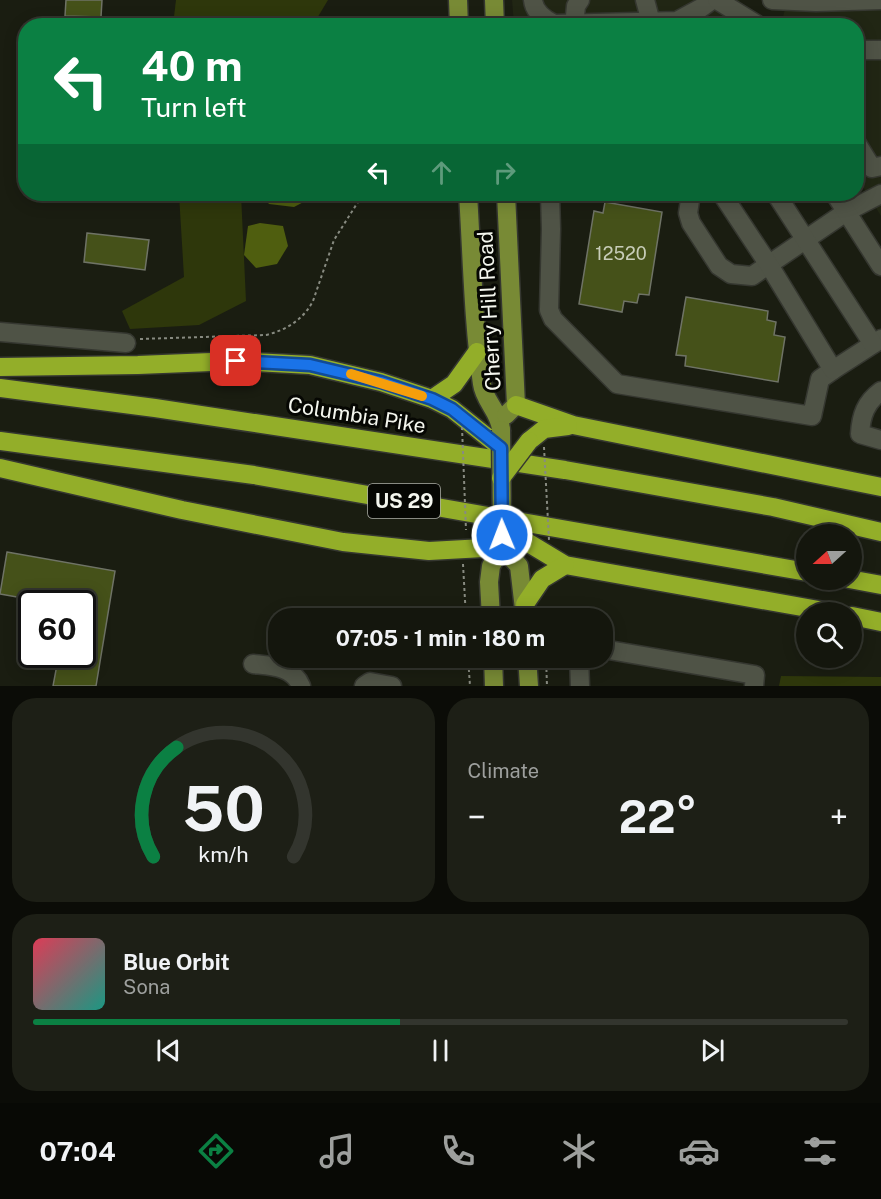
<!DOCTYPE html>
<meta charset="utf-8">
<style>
:root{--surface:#14160d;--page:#1d1f16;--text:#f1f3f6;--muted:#9d9f9d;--line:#33352e;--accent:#0b8043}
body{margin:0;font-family:"Public Sans",sans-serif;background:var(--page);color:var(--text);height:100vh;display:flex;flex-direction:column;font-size:22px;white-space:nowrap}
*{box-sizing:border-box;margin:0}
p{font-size:20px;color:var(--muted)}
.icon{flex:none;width:33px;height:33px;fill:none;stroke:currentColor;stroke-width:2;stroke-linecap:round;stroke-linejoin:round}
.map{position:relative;height:686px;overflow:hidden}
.drawer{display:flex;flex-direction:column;gap:12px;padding:12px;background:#0b0c07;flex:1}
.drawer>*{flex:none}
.top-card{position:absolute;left:18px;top:18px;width:846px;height:183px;border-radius:24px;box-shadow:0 3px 15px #0003,0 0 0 2px var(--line);background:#0b8043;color:#fff;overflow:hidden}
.needle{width:39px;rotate:249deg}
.controls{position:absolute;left:796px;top:524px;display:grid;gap:12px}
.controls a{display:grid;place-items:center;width:66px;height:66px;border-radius:50%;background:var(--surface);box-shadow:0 3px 15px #0003,0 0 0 2px var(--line);font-size:30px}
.speed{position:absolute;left:18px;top:590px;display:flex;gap:12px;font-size:30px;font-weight:700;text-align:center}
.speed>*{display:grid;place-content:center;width:78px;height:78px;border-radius:50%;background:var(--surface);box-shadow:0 3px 15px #0003,0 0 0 2px var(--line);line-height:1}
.speed .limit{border:3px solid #111;border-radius:9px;background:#fff;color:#111}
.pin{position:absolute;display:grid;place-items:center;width:51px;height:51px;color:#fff;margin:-26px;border-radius:12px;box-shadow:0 3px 9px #0006}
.me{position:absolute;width:66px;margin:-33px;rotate:359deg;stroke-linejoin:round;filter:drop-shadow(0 0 4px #0008)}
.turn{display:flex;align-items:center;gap:21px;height:126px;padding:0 24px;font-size:27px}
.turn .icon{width:78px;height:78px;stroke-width:2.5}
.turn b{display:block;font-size:42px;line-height:51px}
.lanes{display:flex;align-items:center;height:57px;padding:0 24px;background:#0003;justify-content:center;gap:30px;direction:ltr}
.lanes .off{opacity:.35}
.big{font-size:45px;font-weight:700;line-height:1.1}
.drawer .widget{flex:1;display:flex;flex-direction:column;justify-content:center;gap:9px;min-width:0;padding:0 21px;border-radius:24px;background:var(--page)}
.drawer .dial{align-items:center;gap:0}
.dial svg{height:156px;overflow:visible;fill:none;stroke:var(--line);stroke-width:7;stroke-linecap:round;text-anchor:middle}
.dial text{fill:var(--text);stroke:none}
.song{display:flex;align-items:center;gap:18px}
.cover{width:72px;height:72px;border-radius:9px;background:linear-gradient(135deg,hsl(350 70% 55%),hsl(170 70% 35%))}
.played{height:6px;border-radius:3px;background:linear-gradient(90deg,var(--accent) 45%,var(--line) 45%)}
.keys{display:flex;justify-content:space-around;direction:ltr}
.heat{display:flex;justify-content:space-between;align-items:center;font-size:33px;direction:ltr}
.drawer .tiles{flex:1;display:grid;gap:12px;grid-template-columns:1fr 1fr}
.widget:last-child{grid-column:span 2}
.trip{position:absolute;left:268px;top:608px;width:345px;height:60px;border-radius:24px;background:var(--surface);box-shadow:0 3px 15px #0003,0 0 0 2px var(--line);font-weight:700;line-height:60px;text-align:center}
.tabs{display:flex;height:96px;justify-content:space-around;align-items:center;background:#080905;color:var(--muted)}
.tabs .icon{width:42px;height:42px}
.tabs .current{color:var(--accent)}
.tabs b{font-size:27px;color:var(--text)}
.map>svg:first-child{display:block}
</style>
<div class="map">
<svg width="881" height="686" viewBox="0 0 881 686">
<rect width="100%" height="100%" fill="#1a1d11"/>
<g fill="#212614">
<path d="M512 0H740L729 26 514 25Z"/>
<path d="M787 0H881V216L857 177 856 26H781Z"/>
</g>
<g fill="#2e370b">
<path d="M176 0H328L313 25H173Z"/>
<path d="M179 194H241L246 301 199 325 130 329 122 311 184 277Z"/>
<path d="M781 676 881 677V686H779Z"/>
</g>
<g fill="#4f5e0f">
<path d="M261 194H319L294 207 269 204Z"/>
<path d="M260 223 283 226 288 246 277 264 256 268 244 255 248 226Z"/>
</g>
<g fill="#455119" stroke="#6f7366" stroke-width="1.5">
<path d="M66 0H102L101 17 65 16Z"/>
<path d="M605 202 662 212 649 295 639 294 637 303 624 301 622 312 579 304 594 211 603 213Z"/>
<path d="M87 233 149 240 145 270 84 262Z"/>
<path d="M686 297 768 311 767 320 776 322 774 335 785 337 778 382 685 366 686 356 676 355Z"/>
<path d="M7 552 115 571 96 686H53L59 654H82V603H51L0 594Z"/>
</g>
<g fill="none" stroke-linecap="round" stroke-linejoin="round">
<defs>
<g id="minor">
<path d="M533 0C534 12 544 19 554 24L677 21 701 8 712 0"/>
<path d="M645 0 652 26"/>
<path d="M717 0 756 24"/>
<path d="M772 0 816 2 881 0"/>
<path d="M574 26 576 6 580 0"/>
<path d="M856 50H881"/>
<path d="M856 142 872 168 881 166"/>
<path d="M550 194 551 229 549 310 553 319 617 384 812 416 820 379 833 370"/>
<path d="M691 194 688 213 691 223 719 266 731 274 752 276 846 212 881 194"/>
<path d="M722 194 769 265 833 370 881 339"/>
<path d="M776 194 873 344"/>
<path d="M835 194 881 266"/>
<path d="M0 332 126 343"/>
<path d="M881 391C866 402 861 415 860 434L881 440"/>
<path d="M603 649 755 675 754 686"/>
<path d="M579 657 580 686"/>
<path d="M253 664C271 666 293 666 301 686"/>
<path d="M364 686 370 682 392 686"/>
</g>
<g id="major">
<path d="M458 0 459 26"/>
<path d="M494 0 495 26"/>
<path d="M468 194C472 257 473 321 482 384 484 401 500 412 501 430"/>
<path d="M506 415 516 405 506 194"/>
<path d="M502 547 519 566 525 618"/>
<path d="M491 618 489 582 491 566 502 547"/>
<path d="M493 657 494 686"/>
<path d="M527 657 529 686"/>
</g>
<g id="highway">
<path d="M0 367 138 365 236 361 310 365 381 382 432 399 452 409 501 448"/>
<path d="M0 388 155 408 565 470 773 507 881 532"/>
<path d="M432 399 454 384 477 352"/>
<path d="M516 405 573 425 881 487"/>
<path d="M0 441 254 475 807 572"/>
<path d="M529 441 544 429 568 426"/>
<path d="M0 468 182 510 343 542 429 551 502 547"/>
<path d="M502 527 565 565 830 612"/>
<path d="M849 579 881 585"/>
<path d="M525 604 542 579 565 565"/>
<path d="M852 616 881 622"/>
</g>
</defs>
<use href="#minor" stroke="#353730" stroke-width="21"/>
<use href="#major" stroke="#353730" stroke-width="21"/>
<use href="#highway" stroke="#353730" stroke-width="21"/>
<g stroke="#888b81" stroke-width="2" stroke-dasharray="3 3" stroke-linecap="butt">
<path d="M140 339 266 335C286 330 303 320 313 301L334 240 363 194"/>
<path d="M463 564 466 618"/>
<path d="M543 606 544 618"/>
<path d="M468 657 470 686"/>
<path d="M546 657 547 686"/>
</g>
<use href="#minor" stroke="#4f5346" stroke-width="18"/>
<use href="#major" stroke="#788a35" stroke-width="18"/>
<use href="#highway" stroke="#93ae29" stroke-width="18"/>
<defs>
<path id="major-bridge" d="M501 430 502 535"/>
<path id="highway-bridge" d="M501 478 529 441"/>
</defs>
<use href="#major-bridge" stroke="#353730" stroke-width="21" stroke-linecap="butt"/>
<use href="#highway-bridge" stroke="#353730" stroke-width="21" stroke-linecap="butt"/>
<g stroke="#888b81" stroke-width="2" stroke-dasharray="3 3" stroke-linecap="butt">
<path d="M462 427 466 530"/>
<path d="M544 447 549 540"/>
</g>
<use href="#major-bridge" stroke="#788a35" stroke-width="18"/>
<use href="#highway-bridge" stroke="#93ae29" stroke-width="18"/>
</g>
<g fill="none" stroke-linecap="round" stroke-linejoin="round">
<defs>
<path id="route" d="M236 361 310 365 381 382 432 399 452 409 501 448 502 535"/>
</defs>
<use href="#route" stroke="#114b97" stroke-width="15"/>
<use href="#route" stroke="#1a73e8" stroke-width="10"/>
<path stroke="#f59e0b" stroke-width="10" d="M351 374 422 396"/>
</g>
<g text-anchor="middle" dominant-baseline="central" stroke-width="6" stroke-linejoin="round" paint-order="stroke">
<g font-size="18" fill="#c8cdb9">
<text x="621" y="253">12520</text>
</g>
<rect fill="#060703" stroke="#adaea8" stroke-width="1.5" x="368" y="484" width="72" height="34" rx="4.5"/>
<g font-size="20" font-weight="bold" fill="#f4f6ee">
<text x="404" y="501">US 29</text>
</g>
<g font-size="21" fill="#f4f6ee" stroke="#060703">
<text transform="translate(489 311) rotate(-93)">Cherry Hill Road</text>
<text transform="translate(357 415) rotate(9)">Columbia Pike</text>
</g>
</g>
</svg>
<div class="controls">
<a><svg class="needle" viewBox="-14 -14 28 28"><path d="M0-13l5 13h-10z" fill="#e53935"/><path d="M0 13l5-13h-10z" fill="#9d9f9d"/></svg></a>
<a><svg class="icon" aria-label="search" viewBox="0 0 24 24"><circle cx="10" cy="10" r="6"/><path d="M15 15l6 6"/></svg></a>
</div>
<div class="speed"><div class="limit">60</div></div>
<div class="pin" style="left:236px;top:361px;background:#d93025"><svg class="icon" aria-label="arrive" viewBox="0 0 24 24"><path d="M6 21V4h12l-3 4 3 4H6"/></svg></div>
<svg class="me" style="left:502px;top:535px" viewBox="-20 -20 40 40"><circle r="17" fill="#1a73e8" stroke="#fff" stroke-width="3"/><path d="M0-11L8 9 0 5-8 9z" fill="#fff"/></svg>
<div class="trip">07:05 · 1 min · 180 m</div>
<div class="top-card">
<div class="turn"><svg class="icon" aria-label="left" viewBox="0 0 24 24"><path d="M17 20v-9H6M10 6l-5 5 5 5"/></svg><div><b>40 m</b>Turn left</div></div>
<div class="lanes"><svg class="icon" aria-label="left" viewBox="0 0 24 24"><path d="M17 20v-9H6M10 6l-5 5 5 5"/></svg><svg class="icon off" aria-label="ahead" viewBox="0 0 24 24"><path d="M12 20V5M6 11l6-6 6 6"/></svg><svg class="icon off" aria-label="right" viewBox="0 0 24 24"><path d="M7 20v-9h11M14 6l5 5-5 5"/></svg></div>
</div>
</div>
<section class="drawer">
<div class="tiles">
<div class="widget dial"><svg viewBox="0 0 100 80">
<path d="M14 69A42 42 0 1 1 86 69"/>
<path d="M14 69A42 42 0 0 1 26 13" stroke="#0b8043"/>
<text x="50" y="56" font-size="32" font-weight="700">50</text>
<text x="50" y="72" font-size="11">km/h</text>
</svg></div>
<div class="widget"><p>Climate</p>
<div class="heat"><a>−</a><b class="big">22°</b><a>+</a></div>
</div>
<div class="widget">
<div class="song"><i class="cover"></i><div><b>Blue Orbit</b><p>Sona</p></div></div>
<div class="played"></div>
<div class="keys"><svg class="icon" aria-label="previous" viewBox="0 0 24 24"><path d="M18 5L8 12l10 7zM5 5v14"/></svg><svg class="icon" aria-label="pause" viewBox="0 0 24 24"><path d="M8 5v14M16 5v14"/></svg><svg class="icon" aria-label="next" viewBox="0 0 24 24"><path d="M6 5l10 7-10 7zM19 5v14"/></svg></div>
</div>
</div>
</section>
<nav class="tabs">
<b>07:04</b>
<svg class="icon current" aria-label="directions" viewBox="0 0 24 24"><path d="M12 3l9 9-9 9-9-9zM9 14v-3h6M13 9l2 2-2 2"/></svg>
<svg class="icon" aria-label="music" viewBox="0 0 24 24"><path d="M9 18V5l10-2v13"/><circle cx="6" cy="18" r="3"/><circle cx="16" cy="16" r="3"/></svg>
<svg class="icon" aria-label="phone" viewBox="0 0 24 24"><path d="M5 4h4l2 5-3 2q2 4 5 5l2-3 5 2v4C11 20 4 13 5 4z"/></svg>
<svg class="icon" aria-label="climate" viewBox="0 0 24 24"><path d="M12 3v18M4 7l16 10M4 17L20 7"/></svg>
<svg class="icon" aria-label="car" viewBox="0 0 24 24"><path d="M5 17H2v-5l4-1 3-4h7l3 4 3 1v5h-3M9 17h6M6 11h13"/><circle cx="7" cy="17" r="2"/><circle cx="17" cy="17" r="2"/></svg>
<svg class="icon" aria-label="filters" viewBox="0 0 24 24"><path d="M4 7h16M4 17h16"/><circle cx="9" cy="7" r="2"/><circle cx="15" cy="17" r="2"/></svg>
</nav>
